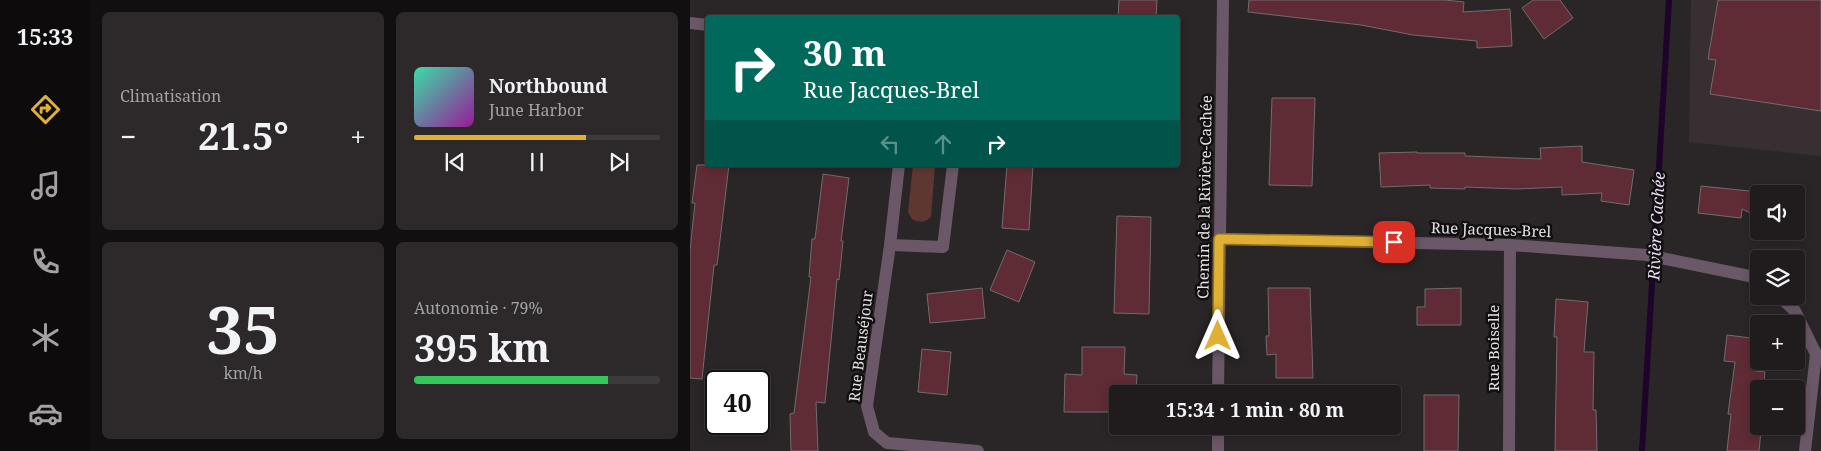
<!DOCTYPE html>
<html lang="fr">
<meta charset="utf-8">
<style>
:root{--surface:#201c1d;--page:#2d292a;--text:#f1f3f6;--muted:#a2a1a4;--line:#3d3a3b;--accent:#e0b034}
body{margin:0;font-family:"Noto Serif",serif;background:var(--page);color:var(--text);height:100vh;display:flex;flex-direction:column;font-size:19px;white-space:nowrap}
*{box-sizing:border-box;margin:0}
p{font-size:16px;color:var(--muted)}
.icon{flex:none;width:28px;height:28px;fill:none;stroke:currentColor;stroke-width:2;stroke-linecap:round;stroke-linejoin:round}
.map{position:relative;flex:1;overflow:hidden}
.panel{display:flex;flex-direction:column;gap:12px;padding:12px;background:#120f10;width:600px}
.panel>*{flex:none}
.guide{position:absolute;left:15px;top:15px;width:475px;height:152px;border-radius:5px;box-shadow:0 2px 8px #0003,0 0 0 1px var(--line);background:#00695c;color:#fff;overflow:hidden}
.buttons{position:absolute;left:1060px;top:185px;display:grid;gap:10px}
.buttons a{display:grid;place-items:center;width:55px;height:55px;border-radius:5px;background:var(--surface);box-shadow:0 2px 8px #0003,0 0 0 1px var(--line);font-size:25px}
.speed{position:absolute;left:15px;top:370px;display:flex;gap:10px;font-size:25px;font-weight:700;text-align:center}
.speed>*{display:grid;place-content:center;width:65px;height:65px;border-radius:50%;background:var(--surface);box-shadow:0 2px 8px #0003,0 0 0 1px var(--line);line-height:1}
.speed .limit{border:2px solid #111;border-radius:8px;background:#fff;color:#111}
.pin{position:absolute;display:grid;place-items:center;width:42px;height:42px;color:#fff;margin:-21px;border-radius:10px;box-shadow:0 2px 8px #0006}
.me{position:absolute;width:55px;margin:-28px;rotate:0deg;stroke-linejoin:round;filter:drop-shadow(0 0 4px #0008)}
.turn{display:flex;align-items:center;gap:18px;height:105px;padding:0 15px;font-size:22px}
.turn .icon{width:65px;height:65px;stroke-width:2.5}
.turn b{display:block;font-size:35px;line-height:42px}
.lanes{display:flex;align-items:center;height:48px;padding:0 15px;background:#0003;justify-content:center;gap:25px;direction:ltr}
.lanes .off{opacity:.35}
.big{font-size:38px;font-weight:700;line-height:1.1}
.panel .widget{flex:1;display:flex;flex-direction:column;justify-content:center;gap:8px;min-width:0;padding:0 18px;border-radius:8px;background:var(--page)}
.panel .dial{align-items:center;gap:0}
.dial b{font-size:65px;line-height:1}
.song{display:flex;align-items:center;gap:15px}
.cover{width:60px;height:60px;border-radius:8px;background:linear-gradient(135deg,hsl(160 70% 55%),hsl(300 70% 35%))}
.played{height:5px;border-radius:2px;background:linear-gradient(90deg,var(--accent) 70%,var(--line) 70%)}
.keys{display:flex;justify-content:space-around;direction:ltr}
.heat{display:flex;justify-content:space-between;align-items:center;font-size:28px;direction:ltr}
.charge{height:8px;border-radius:4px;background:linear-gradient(90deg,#34c759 79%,var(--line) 0)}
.panel .tiles{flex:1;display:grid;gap:12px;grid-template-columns:repeat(2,1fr)}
.trip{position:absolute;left:419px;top:385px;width:292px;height:50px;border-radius:5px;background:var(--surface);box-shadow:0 2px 8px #0003,0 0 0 1px var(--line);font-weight:700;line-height:50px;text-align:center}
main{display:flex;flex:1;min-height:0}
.tab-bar{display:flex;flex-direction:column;width:90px;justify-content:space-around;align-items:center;background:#0d0b0c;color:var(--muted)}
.tab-bar .icon{width:35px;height:35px}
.tab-bar .current{color:var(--accent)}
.tab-bar b{font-size:22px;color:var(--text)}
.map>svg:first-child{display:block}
</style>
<main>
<nav class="tab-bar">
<b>15:33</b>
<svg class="icon current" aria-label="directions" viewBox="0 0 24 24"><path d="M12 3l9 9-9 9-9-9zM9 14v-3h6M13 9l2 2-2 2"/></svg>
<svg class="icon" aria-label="music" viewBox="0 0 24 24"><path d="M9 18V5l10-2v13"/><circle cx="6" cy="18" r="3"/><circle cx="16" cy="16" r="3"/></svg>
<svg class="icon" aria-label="phone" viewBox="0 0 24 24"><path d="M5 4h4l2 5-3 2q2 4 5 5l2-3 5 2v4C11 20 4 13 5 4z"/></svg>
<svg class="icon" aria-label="climate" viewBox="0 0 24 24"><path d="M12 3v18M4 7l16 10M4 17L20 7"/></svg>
<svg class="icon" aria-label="car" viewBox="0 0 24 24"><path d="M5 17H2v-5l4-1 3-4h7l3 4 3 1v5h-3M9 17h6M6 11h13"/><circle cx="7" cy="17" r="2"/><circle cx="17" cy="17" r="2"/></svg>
</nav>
<section class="panel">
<div class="tiles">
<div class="widget"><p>Climatisation</p>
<div class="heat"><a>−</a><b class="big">21.5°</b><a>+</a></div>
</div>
<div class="widget">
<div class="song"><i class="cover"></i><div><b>Northbound</b><p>June Harbor</p></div></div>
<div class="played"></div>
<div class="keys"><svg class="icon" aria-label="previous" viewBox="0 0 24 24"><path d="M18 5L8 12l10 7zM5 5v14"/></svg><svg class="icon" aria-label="pause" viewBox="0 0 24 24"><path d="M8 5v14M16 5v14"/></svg><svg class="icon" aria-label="next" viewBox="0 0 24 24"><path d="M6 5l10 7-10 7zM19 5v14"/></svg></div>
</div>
<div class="widget dial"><b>35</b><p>km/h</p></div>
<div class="widget"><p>Autonomie · 79%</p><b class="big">395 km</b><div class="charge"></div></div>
</div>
</section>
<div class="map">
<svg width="1131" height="451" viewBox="0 0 1131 451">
<rect width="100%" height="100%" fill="#2a2627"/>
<path fill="#382f33" d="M1001 0H1131V156L999 142Z"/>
<path fill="#5f3731" d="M223 165H245L241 217C234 223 230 223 222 219L218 212Z"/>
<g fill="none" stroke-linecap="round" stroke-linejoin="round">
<path stroke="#1e042a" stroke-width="6" d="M952 451 979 0"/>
</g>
<g fill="#5f2b34" stroke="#716c6d">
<path d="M429 0H467L466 18H428Z"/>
<path d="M559 0H755L774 2 773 12 820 9 822 46 787 48V41L723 35 671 25 558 12Z"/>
<path d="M843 0H870L883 18 854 39 832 8Z"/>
<path d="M1028 0H1131V111L1020 94 1026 60 1018 59Z"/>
<path d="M582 98H625L622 186 579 185Z"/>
<path d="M892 146V162L944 170 939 205 911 201 912 193 872 195V187L827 189 775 187V189L740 188V185L691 187 689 153 727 152V153H775V156L851 159 850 148Z"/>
<path d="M7 165H39L27 265H24L12 379 0 378V251L5 203H2Z"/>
<path d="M317 165H343L339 230 312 228Z"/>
<path d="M133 174 159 178 151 241H153L149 280 147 279 135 403 126 402 128 451H101L100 414 104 413 121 277H119L122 239H125Z"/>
<path d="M1011 186 1069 192V217L1052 209 1051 218 1008 213Z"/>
<path d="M427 216 461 217 459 314 424 313Z"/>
<path d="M317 250 345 262 329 302 300 290Z"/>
<path d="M292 288 295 318 240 323 237 294Z"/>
<path d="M578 288H620L623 378H586V354L577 355 576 336H579Z"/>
<path d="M771 288V325H727V307H735V289Z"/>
<path d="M866 299 898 302 894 352H904L903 410H906L907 451H865L867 337H864Z"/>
<path d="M1037 335 1069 339 1065 371 1075 372 1073 389H1069V431H1071L1069 451H1037L1041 414H1038L1045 362 1034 361Z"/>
<path d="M392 347H435L434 374 447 375 446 394H428V412H374L375 374 392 375Z"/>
<path d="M232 349 261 352 257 395 228 392Z"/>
<path d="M734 395H769L768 451H734Z"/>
</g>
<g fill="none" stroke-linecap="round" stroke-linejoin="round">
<g stroke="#6a5767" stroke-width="12">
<path d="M0 23 18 25"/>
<path d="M209 165 200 245 177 406 184 432 197 443 288 451"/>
<path d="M529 239 820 245 957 255 1069 278"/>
<path d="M200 245 253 247 263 165"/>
<path d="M1089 296 1105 311 1126 354 1115 451"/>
<path d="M528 394 533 0"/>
<path d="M528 451V426"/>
<path d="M819 451 820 245"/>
</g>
</g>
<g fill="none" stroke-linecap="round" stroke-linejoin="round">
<defs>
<path id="route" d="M528 336 529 239 704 242"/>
</defs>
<use href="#route" stroke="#927222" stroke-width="12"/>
<use href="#route" stroke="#e0b034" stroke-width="9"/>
</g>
<g text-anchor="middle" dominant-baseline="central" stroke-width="5" stroke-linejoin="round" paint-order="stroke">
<g font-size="15" fill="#e3e1e2" stroke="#110f10">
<text transform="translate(514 197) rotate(-89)">Chemin de la Rivière-Cachée</text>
<text transform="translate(801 229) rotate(2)">Rue Jacques-Brel</text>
<text transform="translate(170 346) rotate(-83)">Rue Beauséjour</text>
<text transform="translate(803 348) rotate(-90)">Rue Boiselle</text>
</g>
<g font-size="16" font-style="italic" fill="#eddbf8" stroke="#110f10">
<text transform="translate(966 226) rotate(-87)">Rivière Cachée</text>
</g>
</g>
</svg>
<div class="buttons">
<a><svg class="icon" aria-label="sound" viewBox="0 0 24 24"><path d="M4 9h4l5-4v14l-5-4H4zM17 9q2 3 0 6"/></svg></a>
<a><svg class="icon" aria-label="layers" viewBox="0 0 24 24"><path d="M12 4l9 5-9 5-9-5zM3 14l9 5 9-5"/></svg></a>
<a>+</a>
<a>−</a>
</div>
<div class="speed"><div class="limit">40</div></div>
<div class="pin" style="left:704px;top:242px;background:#d93025"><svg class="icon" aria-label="arrive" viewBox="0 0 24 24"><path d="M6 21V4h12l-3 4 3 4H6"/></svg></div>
<svg class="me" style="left:528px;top:336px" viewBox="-20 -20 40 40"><path d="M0-17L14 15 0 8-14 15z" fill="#e0b034" stroke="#fff" stroke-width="4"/></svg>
<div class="trip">15:34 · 1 min · 80 m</div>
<div class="guide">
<div class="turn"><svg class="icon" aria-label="right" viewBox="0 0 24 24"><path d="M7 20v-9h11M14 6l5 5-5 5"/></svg><div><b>30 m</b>Rue Jacques-Brel</div></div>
<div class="lanes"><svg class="icon off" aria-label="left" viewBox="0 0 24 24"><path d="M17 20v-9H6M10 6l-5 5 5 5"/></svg><svg class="icon off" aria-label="ahead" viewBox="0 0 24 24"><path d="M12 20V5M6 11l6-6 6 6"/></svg><svg class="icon" aria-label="right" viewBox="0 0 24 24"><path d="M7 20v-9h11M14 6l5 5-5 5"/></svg></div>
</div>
</div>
</main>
